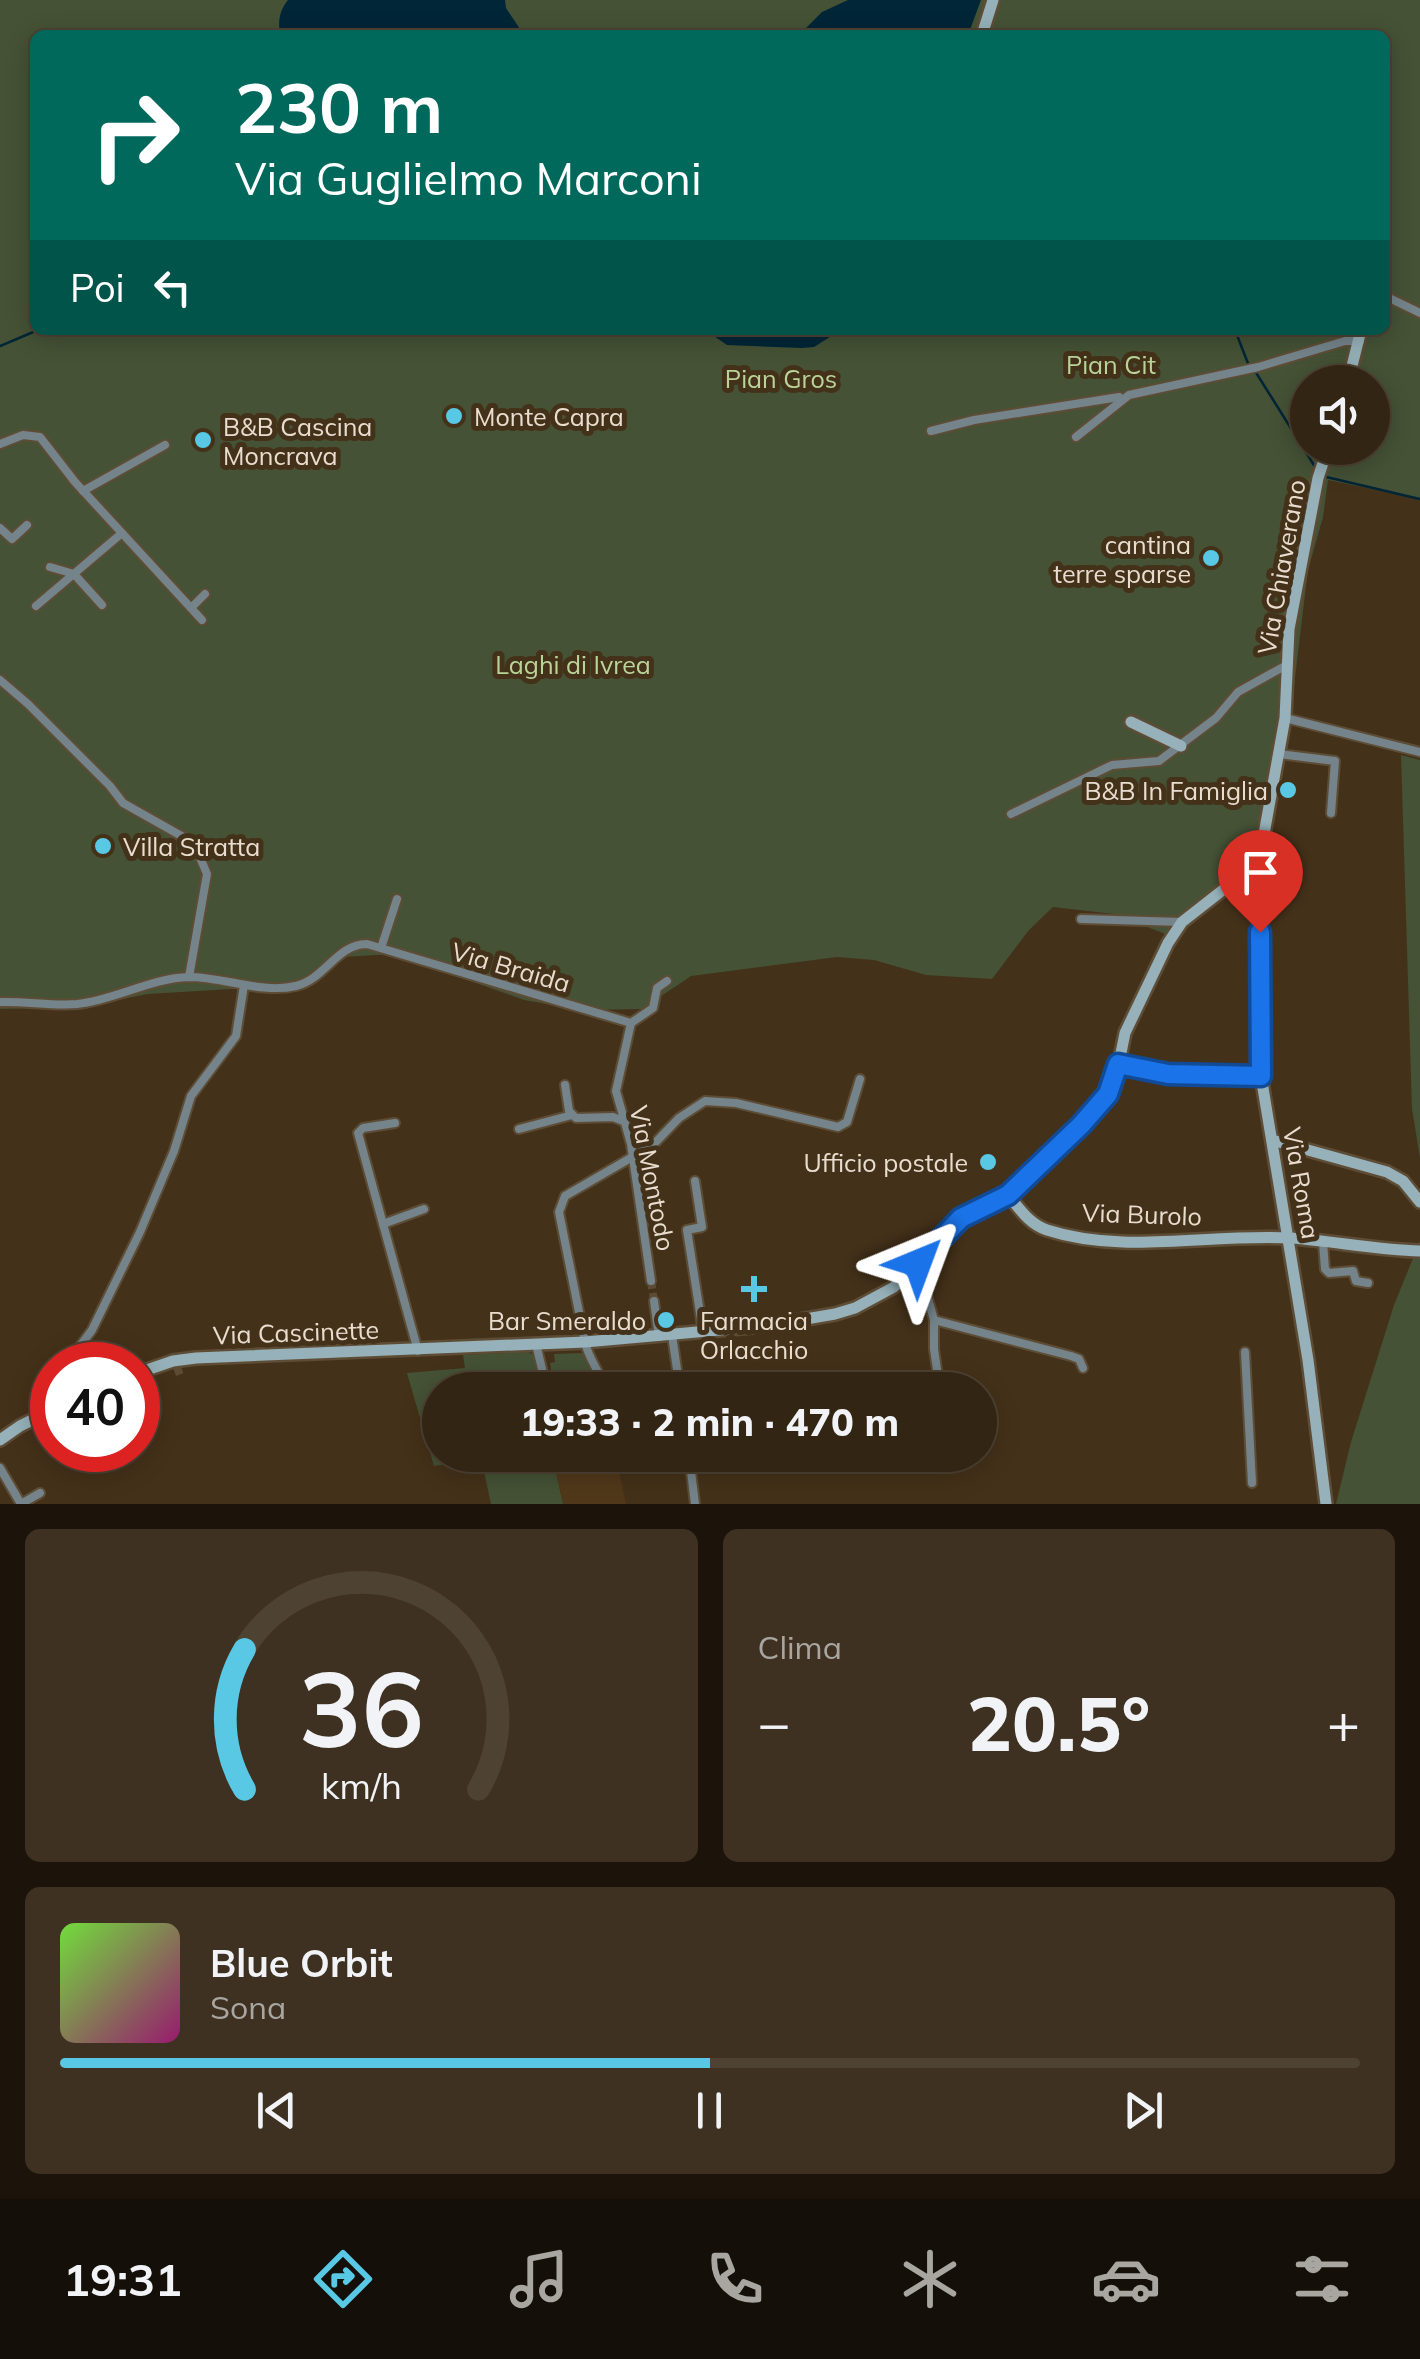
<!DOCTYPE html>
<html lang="it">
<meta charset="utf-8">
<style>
:root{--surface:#332513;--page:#3e3121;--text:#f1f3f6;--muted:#a9a5a0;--line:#4e4233;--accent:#58c8e4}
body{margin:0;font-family:Mulish,sans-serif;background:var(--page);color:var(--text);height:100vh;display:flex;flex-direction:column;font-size:38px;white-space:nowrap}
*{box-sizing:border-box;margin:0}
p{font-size:32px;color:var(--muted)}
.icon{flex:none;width:55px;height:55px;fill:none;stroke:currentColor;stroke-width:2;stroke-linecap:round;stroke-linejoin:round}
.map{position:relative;height:1504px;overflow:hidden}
.details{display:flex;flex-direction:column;gap:25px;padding:25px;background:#1c140a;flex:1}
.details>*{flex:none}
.top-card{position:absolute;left:30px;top:30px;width:1360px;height:305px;border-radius:15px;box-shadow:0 5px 25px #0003,0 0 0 2px var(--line);background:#00695c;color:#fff;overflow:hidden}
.tools{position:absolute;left:1290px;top:365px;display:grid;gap:20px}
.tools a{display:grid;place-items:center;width:100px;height:100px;border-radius:50%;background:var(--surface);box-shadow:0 5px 25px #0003,0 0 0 2px var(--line);font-size:50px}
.speed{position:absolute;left:30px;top:1342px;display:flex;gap:20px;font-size:50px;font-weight:700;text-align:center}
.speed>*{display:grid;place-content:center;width:130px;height:130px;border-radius:50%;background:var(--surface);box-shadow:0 5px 25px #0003,0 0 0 2px var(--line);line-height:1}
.speed .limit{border:15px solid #d22;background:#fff;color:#111}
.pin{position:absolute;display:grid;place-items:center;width:85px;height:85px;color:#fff;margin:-102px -42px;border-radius:50% 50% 50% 0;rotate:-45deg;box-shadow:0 0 10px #0007}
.pin .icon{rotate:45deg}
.me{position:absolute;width:110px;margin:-55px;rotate:44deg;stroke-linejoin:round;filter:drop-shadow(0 0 8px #0008)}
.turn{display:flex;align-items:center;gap:35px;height:210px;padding:0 40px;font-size:45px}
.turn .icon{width:130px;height:130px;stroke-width:2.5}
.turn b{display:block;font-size:70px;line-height:85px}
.then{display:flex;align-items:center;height:95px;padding:0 40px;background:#0003;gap:20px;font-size:38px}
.big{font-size:75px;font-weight:800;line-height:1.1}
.details .card{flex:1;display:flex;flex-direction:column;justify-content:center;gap:15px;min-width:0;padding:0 35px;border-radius:15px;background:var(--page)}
.details .dial{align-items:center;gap:0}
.dial svg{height:260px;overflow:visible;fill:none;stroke:var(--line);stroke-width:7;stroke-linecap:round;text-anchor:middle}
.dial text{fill:var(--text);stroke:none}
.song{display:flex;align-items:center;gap:30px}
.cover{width:120px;height:120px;border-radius:15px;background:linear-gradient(135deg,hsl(100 70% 55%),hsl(320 70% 35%))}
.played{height:10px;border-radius:5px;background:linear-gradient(90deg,var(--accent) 50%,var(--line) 50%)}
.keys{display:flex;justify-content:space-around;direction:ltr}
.heat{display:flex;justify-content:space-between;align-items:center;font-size:55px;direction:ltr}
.details .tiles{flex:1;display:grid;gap:25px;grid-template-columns:1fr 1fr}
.card:last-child{grid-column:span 2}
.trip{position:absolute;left:422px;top:1372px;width:575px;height:100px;border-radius:50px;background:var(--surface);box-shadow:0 5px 25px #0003,0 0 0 2px var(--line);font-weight:800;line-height:100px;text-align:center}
.tab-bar{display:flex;height:160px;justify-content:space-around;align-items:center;background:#140f08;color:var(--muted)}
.tab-bar .icon{width:70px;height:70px}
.tab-bar .selected{color:var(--accent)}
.tab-bar b{font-size:45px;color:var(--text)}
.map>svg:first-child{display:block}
</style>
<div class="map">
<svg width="1420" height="1504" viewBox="0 0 1420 1504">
<rect width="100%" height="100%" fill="#443119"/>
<path fill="#51381a" d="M616 1456 626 1504H563L555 1468Z"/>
<g fill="#455235" fill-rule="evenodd">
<path d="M0 0H1420V499L1328 480 1323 517 1308 570 1290 719 1265 858 1222 896 1183 923 1173 937 1114 914 1053 907 1029 930 992 979 926 975 874 960 837 957 691 976 642 1009 581 1010 524 1000 394 954 342 957 300 985 148 994 83 1007 0 1009ZM35 35H1385V330H35ZM1308 382H1372V448H1308Z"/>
<path d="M1401 755 1420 760V1158L1412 1109Z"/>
<path d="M1420 1241V1504H1336L1351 1442 1394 1305Z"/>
<path d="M528 1352 535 1356 542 1390H440V1455H552L563 1504H491L481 1458 434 1466 407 1373 465 1368 463 1355Z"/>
<path d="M582 1353 604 1390H556L552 1373 546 1371 551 1370 550 1363 555 1362 554 1354Z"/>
</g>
<g fill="#002637">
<path d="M288 0H505L506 8 524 35H280C278 22 279 11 288 0Z"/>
<path d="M848 0H981L968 35H799L822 12Z"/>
<path d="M705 330H841L814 347 802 348 727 345Z"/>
</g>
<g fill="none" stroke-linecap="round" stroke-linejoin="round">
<g stroke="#002637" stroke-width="2.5">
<path d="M1235 330 1249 366"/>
<path d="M0 346 38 330"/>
<path d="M1255 371 1317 470"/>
<path d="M1322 476 1420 499"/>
</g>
<g stroke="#5d4b34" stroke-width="8" stroke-dasharray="8 4" stroke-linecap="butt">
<path d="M651 1281 654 1301"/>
<path d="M177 1367 181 1378"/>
</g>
<defs>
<g id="street">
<path d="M1385 296 1420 313"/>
<path d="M931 431 974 420 1119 397"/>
<path d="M1076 437 1129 395 1258 367 1345 341H1360"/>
<path d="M0 444 23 435 40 437 75 482 202 620"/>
<path d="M83 491 165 445"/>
<path d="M0 528 12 539 27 525"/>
<path d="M50 567 74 574 102 605"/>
<path d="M36 606 122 533"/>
<path d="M191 608 205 594"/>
<path d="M0 680 28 704 110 786 123 803 194 843 207 874 189 977"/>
<path d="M1285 718 1420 752"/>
<path d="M1279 754 1335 761 1331 813"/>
<path d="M1011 814 1112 765 1159 761 1216 718 1238 692 1285 666"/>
<path d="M1081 919 1182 922"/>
<path d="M381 948 397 899"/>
<path d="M0 1002C26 1001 51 1006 77 1004 115 1000 151 978 189 977 224 977 261 994 296 986 325 979 337 944 367 944L631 1023"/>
<path d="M631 1023 616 1091 631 1144 651 1281"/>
<path d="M631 1023 653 1008 657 988 667 981"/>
<path d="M1119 1065 1168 1074 1261 1076"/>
<path d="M565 1085 569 1111 576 1118 613 1117 623 1121"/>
<path d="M519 1129 572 1115"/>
<path d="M695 1181 702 1227 687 1230 703 1332"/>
<path d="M383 1224 358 1133 363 1128 395 1123"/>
<path d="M1323 1242 1325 1269 1329 1273 1353 1271 1356 1281 1368 1283"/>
<path d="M918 1263 934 1320 1071 1356 1079 1359 1083 1368"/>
<path d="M654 1301 659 1337"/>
<path d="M934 1320V1349L940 1390"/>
<path d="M672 1335 680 1390"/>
<path d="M536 1344 547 1390"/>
<path d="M418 1351 383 1224 424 1209"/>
<path d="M1245 1352 1252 1483"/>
<path d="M66 1365 92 1330 140 1232 174 1151 191 1096 236 1036 244 985"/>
<path d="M605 1390C601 1372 589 1361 585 1342L559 1212 565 1196 653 1145 679 1118 705 1101 736 1103 838 1127 847 1122 860 1079"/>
<path d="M43 1414 41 1396 52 1381"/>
<path d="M562 1455V1459L580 1455"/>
<path d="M689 1455 695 1504"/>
<path d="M0 1468 21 1504"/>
<path d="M21 1504 40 1493"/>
</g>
<g id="secondary">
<path d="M982 35 993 0"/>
<path d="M1348 382 1361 330"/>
<path d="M1131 722 1181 746"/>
<path d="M1247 871 1258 886 1261 1076 1308 1360 1326 1504"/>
<path d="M1272 1140 1387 1172 1403 1181 1420 1202"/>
<path d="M1008 1195C1019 1208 1029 1224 1047 1230 1124 1255 1211 1233 1291 1238 1334 1241 1376 1250 1420 1251"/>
<path d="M138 1373 173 1361 196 1358 585 1342 765 1326 835 1314 855 1308 894 1287 961 1218 1008 1195 1102 1102 1116 1078 1125 1033 1168 943 1182 922 1247 871 1262 845 1285 718 1289 629 1318 478 1328 448"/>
<path d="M0 1440 20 1426 52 1410"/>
</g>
</defs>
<use href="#street" stroke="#5e4d36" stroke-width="12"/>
<use href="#secondary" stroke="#5e4d36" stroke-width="16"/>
<use href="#street" stroke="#74848a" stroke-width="8"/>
<use href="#secondary" stroke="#96b1b9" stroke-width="11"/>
</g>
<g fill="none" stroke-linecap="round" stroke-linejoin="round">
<defs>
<path id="route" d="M918 1263 961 1218 1008 1195 1081 1125 1108 1094 1118 1064 1168 1074 1261 1076 1260 932"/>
</defs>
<use href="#route" stroke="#114b97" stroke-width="25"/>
<use href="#route" stroke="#1a73e8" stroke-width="18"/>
</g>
<g fill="#58c8e4" stroke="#443119" stroke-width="4">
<circle cx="454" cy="416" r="10"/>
<circle cx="203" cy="440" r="10"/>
<circle cx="1211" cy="558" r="10"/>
<circle cx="1288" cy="790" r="10"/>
<circle cx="103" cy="846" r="10"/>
<circle cx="988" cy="1162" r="10"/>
<path d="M749 1274h10v10h10v10h-10v10h-10v-10h-10v-10h10z"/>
<circle cx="666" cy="1320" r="10"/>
</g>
<g text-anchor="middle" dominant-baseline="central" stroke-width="10" stroke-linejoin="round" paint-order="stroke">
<g font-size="25" fill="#b9d499" stroke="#443119">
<text x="1111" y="364">Pian Cit</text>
<text x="781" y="378">Pian Gros</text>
<text x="573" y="664">Laghi di Ivrea</text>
</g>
<g font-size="25" fill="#e9ddcf" stroke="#443119" text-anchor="end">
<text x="474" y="416" text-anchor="start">Monte Capra</text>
<text x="223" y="426" text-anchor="start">B&amp;B Cascina<tspan x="223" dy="29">Moncrava</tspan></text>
<text x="1191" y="544">cantina<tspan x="1191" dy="29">terre sparse</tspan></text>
<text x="1268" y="790">B&amp;B In Famiglia</text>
<text x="123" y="846" text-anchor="start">Villa Stratta</text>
<text x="968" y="1162">Ufficio postale</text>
<text x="646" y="1320">Bar Smeraldo</text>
<text x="754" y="1320" text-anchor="middle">Farmacia<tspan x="754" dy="29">Orlacchio</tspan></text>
</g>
<g font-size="25" fill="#e9ddcf" stroke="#443119">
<text transform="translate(1281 567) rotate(-80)">Via Chiaverano</text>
<text transform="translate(511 967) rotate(16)">Via Braida</text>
<text transform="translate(653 1178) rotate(79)">Via Montodo</text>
<text transform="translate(1302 1183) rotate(80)">Via Roma</text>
<text transform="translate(1142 1214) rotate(2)">Via Burolo</text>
<text transform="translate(296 1332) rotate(-2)">Via Cascinette</text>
</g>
</g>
</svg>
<div class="tools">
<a><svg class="icon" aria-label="sound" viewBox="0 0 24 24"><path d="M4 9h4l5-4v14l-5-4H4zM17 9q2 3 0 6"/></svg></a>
</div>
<div class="speed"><div class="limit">40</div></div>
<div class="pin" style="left:1260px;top:932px;background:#d93025"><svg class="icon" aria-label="arrive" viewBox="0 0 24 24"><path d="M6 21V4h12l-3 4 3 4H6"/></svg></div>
<svg class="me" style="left:918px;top:1263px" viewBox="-20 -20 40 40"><path d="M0-17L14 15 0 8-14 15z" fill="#1a73e8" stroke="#fff" stroke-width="4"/></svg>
<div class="trip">19:33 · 2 min · 470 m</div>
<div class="top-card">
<div class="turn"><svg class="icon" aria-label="right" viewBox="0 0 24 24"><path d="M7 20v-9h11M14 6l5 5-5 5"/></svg><div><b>230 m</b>Via Guglielmo Marconi</div></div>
<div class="then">Poi<svg class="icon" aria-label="left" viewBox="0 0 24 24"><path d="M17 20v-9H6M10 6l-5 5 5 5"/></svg></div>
</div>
</div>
<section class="details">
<div class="tiles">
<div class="card dial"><svg viewBox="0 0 100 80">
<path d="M14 69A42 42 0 1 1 86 69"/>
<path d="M14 69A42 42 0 0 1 14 26" stroke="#58c8e4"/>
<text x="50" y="56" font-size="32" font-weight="700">36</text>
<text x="50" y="72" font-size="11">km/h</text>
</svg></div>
<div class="card"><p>Clima</p>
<div class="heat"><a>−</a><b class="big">20.5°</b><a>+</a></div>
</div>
<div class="card">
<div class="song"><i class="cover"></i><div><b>Blue Orbit</b><p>Sona</p></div></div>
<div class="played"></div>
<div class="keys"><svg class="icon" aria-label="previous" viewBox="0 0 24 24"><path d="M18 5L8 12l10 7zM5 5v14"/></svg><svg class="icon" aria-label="pause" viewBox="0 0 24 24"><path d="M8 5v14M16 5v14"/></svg><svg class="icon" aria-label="next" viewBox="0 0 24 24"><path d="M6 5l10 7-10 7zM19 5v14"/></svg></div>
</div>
</div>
</section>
<nav class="tab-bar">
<b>19:31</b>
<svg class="icon selected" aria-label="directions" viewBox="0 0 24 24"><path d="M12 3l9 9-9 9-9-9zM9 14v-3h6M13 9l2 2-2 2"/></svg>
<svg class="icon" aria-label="music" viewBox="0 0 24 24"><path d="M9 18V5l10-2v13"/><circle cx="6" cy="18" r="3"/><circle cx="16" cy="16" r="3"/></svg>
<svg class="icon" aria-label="phone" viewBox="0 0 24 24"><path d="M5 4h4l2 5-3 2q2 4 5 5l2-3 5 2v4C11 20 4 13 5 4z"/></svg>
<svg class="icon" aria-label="climate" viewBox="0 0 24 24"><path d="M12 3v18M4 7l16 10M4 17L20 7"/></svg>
<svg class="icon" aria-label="car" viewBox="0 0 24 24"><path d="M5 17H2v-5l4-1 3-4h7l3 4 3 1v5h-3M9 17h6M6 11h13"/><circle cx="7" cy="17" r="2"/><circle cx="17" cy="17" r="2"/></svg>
<svg class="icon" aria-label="filters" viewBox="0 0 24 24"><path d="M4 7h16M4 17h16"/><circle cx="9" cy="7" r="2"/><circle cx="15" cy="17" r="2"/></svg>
</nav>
